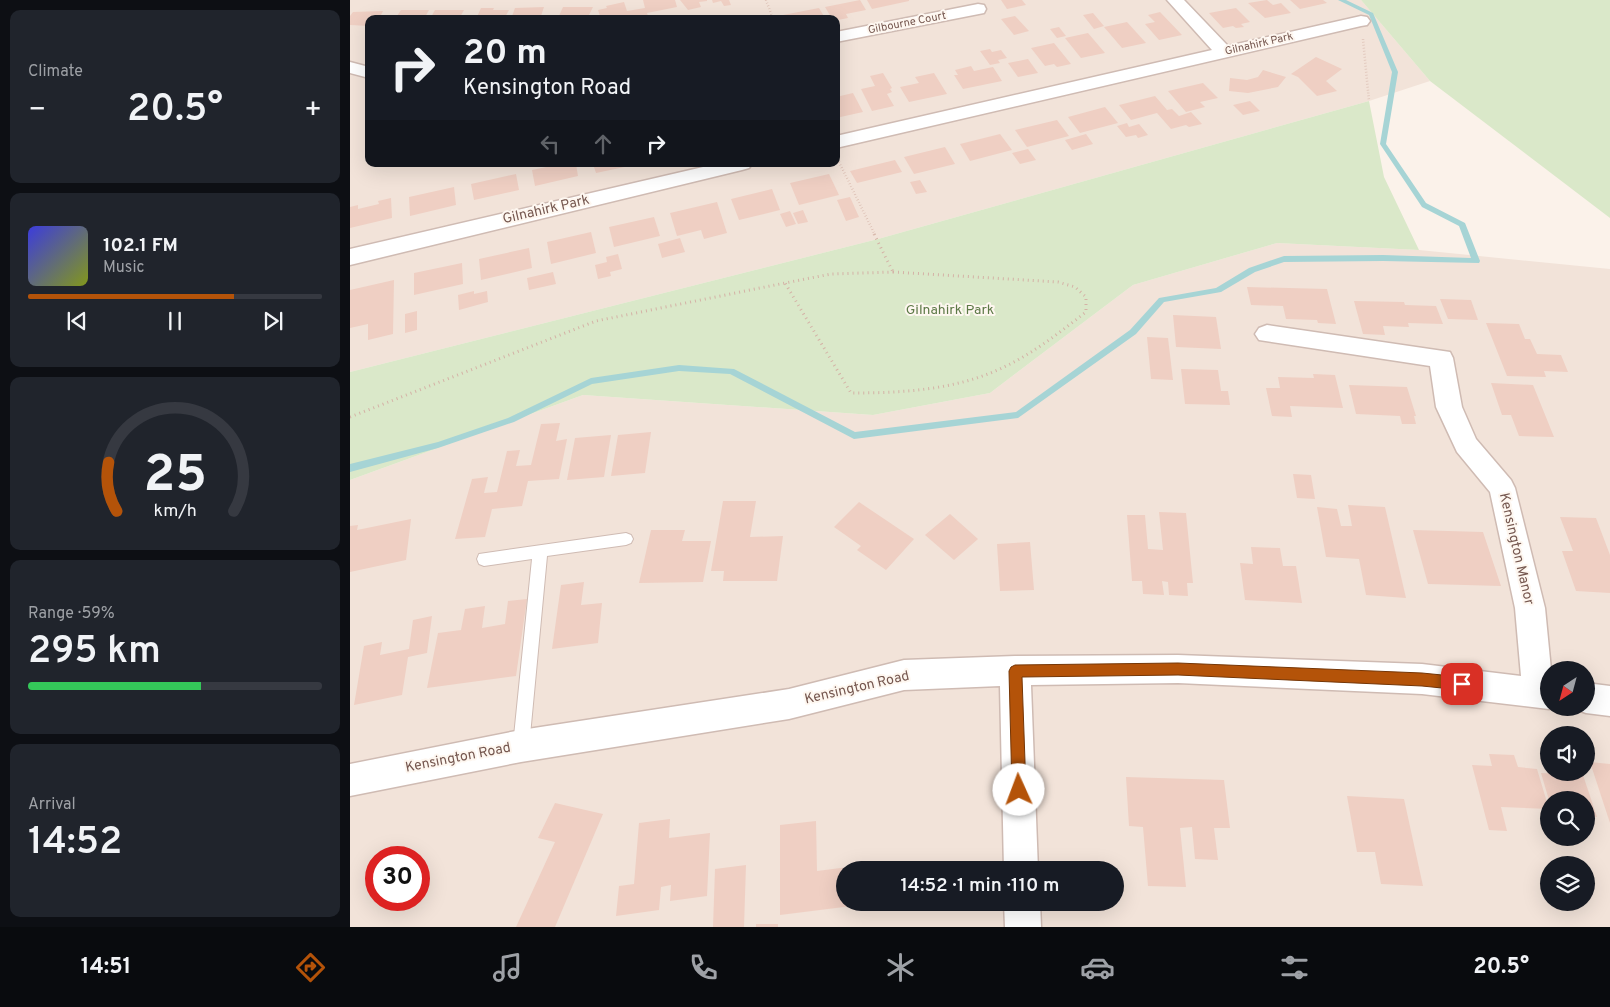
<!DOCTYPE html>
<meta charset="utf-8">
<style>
:root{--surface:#171b24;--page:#20242c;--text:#f1f3f6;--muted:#9ea1a6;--line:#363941;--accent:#b45309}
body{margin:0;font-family:Overpass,sans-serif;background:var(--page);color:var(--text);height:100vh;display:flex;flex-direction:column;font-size:19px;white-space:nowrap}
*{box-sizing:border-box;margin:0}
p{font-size:16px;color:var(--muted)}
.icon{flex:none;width:28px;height:28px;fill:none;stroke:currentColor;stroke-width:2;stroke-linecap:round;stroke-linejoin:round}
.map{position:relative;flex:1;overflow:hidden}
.panel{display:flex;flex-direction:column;gap:10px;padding:10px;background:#0d0f14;width:350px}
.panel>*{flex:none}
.banner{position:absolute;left:15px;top:15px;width:475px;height:152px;border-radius:10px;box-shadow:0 5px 20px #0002;background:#171b24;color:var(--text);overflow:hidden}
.needle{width:32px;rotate:216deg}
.tools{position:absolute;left:1190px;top:661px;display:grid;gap:10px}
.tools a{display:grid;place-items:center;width:55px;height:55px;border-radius:50%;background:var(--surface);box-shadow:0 5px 20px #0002;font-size:25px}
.speed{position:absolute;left:15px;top:846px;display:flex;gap:10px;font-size:25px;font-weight:700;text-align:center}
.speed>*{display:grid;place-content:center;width:65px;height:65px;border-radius:50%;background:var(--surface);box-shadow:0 5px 20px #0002;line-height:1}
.speed .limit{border:8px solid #d22;background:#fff;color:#111}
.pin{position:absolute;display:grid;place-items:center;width:42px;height:42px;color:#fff;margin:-21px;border-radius:10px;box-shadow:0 2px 8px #0006}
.me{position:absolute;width:55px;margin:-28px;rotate:358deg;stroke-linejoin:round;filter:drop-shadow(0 0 4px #0008)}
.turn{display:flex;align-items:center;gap:18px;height:105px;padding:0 15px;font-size:22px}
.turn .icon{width:65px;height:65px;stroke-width:2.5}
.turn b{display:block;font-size:35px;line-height:42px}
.lanes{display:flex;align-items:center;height:48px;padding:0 15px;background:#0003;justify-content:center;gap:25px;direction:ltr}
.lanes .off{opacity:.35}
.big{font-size:38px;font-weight:600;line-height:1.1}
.panel .card{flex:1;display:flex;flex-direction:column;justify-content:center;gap:8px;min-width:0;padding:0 18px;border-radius:10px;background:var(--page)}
.panel .dial{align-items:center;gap:0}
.dial svg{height:130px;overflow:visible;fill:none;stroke:var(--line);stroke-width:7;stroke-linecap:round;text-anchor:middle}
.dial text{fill:var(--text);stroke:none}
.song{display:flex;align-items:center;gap:15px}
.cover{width:60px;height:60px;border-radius:8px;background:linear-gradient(135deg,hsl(240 70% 55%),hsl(70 70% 35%))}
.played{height:5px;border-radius:2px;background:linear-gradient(90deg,var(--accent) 70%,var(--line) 70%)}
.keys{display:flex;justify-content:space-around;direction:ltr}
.heat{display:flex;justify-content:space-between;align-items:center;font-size:28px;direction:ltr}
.charge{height:8px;border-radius:4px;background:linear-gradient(90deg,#34c759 59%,var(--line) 0)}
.trip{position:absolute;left:486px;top:861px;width:288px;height:50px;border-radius:25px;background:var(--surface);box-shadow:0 5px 20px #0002;font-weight:600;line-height:50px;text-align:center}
.tabs{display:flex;height:80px;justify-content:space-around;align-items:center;background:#090b0e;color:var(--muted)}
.tabs .icon{width:35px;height:35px}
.tabs .active{color:var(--accent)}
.tabs b{font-size:22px;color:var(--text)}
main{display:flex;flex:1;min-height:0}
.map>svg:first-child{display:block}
</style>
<main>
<section class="panel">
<div class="card"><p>Climate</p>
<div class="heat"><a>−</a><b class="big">20.5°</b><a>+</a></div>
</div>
<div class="card">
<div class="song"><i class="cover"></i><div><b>102.1 FM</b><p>Music</p></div></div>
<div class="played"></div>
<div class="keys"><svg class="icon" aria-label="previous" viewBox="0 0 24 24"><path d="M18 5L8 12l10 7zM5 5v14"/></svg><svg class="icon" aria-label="pause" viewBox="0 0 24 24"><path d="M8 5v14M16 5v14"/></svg><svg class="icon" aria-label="next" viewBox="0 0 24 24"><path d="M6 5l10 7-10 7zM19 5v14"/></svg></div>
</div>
<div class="card dial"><svg viewBox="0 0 100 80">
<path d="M14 69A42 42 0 1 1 86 69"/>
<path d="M14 69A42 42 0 0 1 9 39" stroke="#b45309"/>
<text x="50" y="56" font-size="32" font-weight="700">25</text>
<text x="50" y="72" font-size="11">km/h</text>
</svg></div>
<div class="card"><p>Range · 59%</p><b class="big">295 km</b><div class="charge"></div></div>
<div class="card"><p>Arrival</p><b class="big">14:52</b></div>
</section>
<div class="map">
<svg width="1260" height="927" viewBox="0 0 1260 927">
<rect width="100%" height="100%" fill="#fbf2ea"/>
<g fill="#f2e3d9" fill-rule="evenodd">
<path d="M0 0H1011L1080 81 1019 101 528 239 0 372ZM19 19H486V164H19Z"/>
<path d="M927 243 1069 250 1260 269V927H0V480L233 395 523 415 640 393 783 285ZM1199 670H1236V708H1199ZM1199 735H1236V772H1199ZM1199 800H1236V838H1199ZM26 858H69V900H26ZM1199 865H1236V902H1199ZM495 870H765V902H495Z"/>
</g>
<g fill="#dae8c9">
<path d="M1011 0H1260V218L1080 81Z"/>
<path d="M1019 101 1034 177 1069 250 927 243 783 285 640 393 523 415 233 395 0 480V372L528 239Z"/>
</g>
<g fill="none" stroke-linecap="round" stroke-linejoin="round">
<path fill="#a6d4d5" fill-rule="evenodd" d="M988 0H996L1023 13 1048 72 1036 144 1076 203 1115 223 1130 261 1129 263 1033 261 934 262 905 272 871 292 814 302 786 334 668 418 504 439 380 374 329 371 242 384 164 422 88 448 0 472V464L88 442 158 418 241 378 329 365 384 369 505 432 666 412 780 330 809 298 866 288 899 268 934 256 1033 255 1121 258 1109 226 1072 207 1030 144 1042 72 1019 15Z"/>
</g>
<g fill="#efcfc3">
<path d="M293 0H325L327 7 297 13 298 16 291 19H280L279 16 251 19 248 10 257 8 256 6 274 2 277 11 295 8Z"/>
<path d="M330 0H357V1L349 2 351 7 338 10Z"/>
<path d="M362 0H379L381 5 374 6 371 1 363 3Z"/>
<path d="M510 0 516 10 496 14 498 18 488 20 485 16 481 17 475 7Z"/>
<path d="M517 0H559V1L522 9Z"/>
<path d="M651 0H672L676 5 657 9Z"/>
<path d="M917 0 923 5 931 3 941 13 915 18 898 3Z"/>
<path d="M940 0H973L977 3 950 9Z"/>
<path d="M194 7 190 19H161L165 8Z"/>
<path d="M213 7H243L237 19H198L199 16H209Z"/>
<path d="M131 8H144L143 10H159L154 19H126Z"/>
<path d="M469 8 475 18 435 19 433 15Z"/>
<path d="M886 8 900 22 891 24 894 27 886 28 883 26 873 28 859 13Z"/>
<path d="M51 10H79L74 19H45Z"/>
<path d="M85 10H114L109 19H80Z"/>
<path d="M33 11 29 19H19V26L0 25V16L3 12Z"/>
<path d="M810 12 832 35 809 40 795 24 805 22 798 15Z"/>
<path d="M743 13 754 26 744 29 733 15Z"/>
<path d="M665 16 679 31 664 35 651 19Z"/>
<path d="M777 22 796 43 772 48 754 27Z"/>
<path d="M709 27 716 36 707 38 700 29Z"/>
<path d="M738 33 755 53 731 58 715 38Z"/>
<path d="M704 43 721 64 707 67 704 64 695 66 681 48Z"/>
<path d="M640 49 642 52 651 50 657 58 648 60 650 63 640 65 630 51Z"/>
<path d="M966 57 992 69 976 81 987 91 967 96 948 77 941 74Z"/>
<path d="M678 59 688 73 668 77 658 63Z"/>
<path d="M621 66 624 71 643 67 652 81 613 89 604 75H608L605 70Z"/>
<path d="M913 70 936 77 928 87 898 93 879 91 880 78 897 80 908 77Z"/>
<path d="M533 73 542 88 540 89 542 92 537 94 544 106 522 111 511 89 525 86 520 76Z"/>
<path d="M584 73 597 94 559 102 550 87 569 83 565 77Z"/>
<path d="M853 83 868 98 850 102 855 107 836 112 818 91Z"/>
<path d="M503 93 513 112 486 118V97Z"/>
<path d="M805 96 817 110 822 109 829 116 841 112 852 124 839 127 836 125 821 129 807 113 781 120 769 105Z"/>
<path d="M900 101 910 111 893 115 883 105Z"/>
<path d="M755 107 768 123 730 133 718 117Z"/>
<path d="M707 120 719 136 677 147 665 130Z"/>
<path d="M777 123 779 127 789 124 798 135 788 138 786 135 776 137 767 126Z"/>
<path d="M650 134 662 150 620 161 610 144Z"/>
<path d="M736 134 743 144 722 150 715 140Z"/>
<path d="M595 147 605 164 564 174 554 157Z"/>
<path d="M678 149 686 160 670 164 662 153Z"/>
<path d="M545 160 552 172 507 183 500 171Z"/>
<path d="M211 164H226L228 176 185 186 182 170Z"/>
<path d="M243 164H284V165L246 173Z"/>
<path d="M166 174 169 190 124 200 121 184Z"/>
<path d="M479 174 489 195 449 205 440 183Z"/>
<path d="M570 180 577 192 566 194 560 182Z"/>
<path d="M104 187 106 205 60 216 59 197Z"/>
<path d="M422 189 430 210 389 220 381 199Z"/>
<path d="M500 197 509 217 496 221 487 200Z"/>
<path d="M41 198 42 218 0 228V207L8 205V209L29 204 28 201Z"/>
<path d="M367 202 377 233 354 239 351 230 327 236 320 213Z"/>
<path d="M453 210 458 222 448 224 443 213Z"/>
<path d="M440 211 446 224 436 227 430 214Z"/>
<path d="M304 217 310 236 264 247 259 227Z"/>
<path d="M241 232 246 253 201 264 197 242Z"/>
<path d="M330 238 335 252 312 258 308 244Z"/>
<path d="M179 248 182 268 131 280 129 259Z"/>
<path d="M268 254 272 269 260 272 261 276 248 279 245 265 257 262 256 257Z"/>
<path d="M112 263 113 284 64 295V273Z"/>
<path d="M203 272 206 284 179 290 177 278Z"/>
<path d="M44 280 43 334 18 340V324L0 328V290Z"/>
<path d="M897 287 977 289 986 324 968 323 967 320 936 319 933 306 901 305Z"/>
<path d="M124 291V294L137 291 138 302 109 310 108 295Z"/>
<path d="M1090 299 1121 300 1128 320 1098 319Z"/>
<path d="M1004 301 1054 302 1055 305 1086 306 1093 324 1058 323 1059 327 1033 326 1035 335 1013 334Z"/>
<path d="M67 311V330L55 333V314Z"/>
<path d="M823 315 866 317 871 349 826 347Z"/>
<path d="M1136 323 1169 324 1175 339H1180L1187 354 1211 355 1218 372 1194 371 1196 377 1157 376Z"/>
<path d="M797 337 818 338 823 380 801 379Z"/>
<path d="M831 369 868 370 871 391H878L880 405 835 404Z"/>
<path d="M963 374 985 375 993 408 940 406 942 417 922 416 916 388H930L928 377 964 378Z"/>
<path d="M1141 383 1183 385 1204 437 1169 436 1161 415H1152Z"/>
<path d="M999 385 1057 387 1066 416H1064L1066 424H1052L1050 416 1006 414Z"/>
<path d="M210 423 206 441 217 439 209 479 178 481 172 506 142 509 135 537 105 539 122 479 138 477 134 493 147 492 157 451 170 450 166 466 181 465 191 424Z"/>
<path d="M301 432 295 473 261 476 268 435Z"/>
<path d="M261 435 254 477 217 480 225 438Z"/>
<path d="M943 474 961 475 965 499 947 498Z"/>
<path d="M373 501H406L400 537 433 536 427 581H373L374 571H361Z"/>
<path d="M509 502 564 539 536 570 507 550 511 546 484 527Z"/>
<path d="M998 505 1035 507 1056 598 1016 595 1009 559 976 557 967 507 987 509 991 526H1002Z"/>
<path d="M809 512 836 513 843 583H837L838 596 819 595 818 582 812 581 814 595 793 594 792 581H782L777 515H795L798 549 813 550Z"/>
<path d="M600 514 628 539 604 560 575 535Z"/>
<path d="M1210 517 1246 518 1260 555V593L1226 591 1212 551H1223Z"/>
<path d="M61 519 56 560 0 572V526L8 525 7 530Z"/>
<path d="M301 530H335L332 541H361L353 582 289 583Z"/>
<path d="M1063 530 1133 532 1151 586 1078 584Z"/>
<path d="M680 542 684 590 650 591 647 544Z"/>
<path d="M901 547 930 548 933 566H946L952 603 895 600 890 563 903 564Z"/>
<path d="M234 582 231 605 252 603 248 643 202 649 211 585Z"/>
<path d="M177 599 166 676 77 688 88 633 111 630 115 609 135 606 132 628 155 624 158 601Z"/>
<path d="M82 616 77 653 58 657 52 695 4 705 14 646 32 642 30 655 59 649 63 620Z"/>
<path d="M1139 754 1164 755 1168 767 1187 769 1199 809 1151 807 1157 831 1139 830 1122 765 1142 766Z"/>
<path d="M1240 762 1260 764V823Z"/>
<path d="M1191 773 1233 775 1247 817 1236 816V800H1199Z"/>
<path d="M776 777 874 780 880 828H864L868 860 845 859 842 827 830 828 836 887 798 886 793 827 779 826Z"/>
<path d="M997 796 1054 799 1073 886 1031 884 1025 852H1007Z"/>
<path d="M205 803 253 814 205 927H166L205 842 188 838Z"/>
<path d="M320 819 319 838 360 833 357 896 320 901 321 885 311 887 309 910 266 916 269 886 284 884 289 823Z"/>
<path d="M466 821 467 871 514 865V870H495V902L518 904 430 915V825Z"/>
<path d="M396 865 394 927H363L365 869Z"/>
<rect x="406" y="924" width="22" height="3"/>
</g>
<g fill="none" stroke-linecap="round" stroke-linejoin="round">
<defs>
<path id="service" d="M276 533 281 535 283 539 281 543 276 545 197 556 179 746 177 752 171 754 165 752 163 746 182 559 134 566 129 564 127 559 129 554Z"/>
<g id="minor">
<path d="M817 0H834L878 46 1011 16 1017 17 1020 21 1017 25 1011 26 486 148V136L862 50Z"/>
<path d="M628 4 634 5 636 9 634 13 486 42V32Z"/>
<path d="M0 62 19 67V78L0 73Z"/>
<path d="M366 164H402L399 168 392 170 0 265V249Z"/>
<path d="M917 325 1100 352 1103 358 1112 407 1126 439 1161 480 1165 488 1195 608 1201 670H1199V708H1203L1199 709 1072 694 828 683 681 685 688 870H654L650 686 554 690 439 719 171 762 0 796V764L171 730 439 689 554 660 665 656 828 655 1072 664 1171 676 1165 608 1140 492 1107 452 1086 407 1080 366 909 340 905 334 909 328Z"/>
<path d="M1236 683 1260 686V716L1236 713 1225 709 1236 708Z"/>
<path d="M654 902H690L691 927H655Z"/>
</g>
</defs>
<use href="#service" stroke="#cfbbb3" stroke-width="2"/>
<use href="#minor" stroke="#cfbbb3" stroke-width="3"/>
<g stroke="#d4b2a6" stroke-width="2.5" stroke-dasharray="0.5 2.5" stroke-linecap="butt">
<path d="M416 0 423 19"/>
<path d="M1013 39 1019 101"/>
<path d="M489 162 525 235"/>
</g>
<g stroke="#d4b2a6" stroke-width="3" stroke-dasharray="1 4" stroke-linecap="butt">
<path d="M524 234 543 272"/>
<path d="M543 272 708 282 725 287 736 297V312C710 332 684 353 654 367 607 390 552 393 501 393L435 283 481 274Z"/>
<path d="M0 417 246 321 435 283"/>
</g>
<use href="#service" fill="#fff" fill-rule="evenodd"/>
<use href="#minor" fill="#fff" fill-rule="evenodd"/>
</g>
<path fill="#b45309" stroke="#753606" d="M828 663 1072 673 1112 677 1116 679 1118 684 1116 688 1112 690 1072 686 828 675 672 677 676 790 674 796 669 798 664 796 662 790 659 671 661 667 665 665Z"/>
<g text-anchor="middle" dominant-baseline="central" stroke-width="4" stroke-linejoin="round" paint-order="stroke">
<g font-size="11" fill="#75574f" stroke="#fef7f0">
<text transform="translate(557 23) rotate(-11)">Gilbourne Court</text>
<text transform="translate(909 44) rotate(-13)">Gilnahirk Park</text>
</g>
<g font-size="14" fill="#75574f" stroke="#fef7f0">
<text transform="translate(196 210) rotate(-13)">Gilnahirk Park</text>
<text transform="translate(1166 549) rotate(77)">Kensington Manor</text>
<text transform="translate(507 688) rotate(-13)">Kensington Road</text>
<text transform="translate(108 758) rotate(-11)">Kensington Road</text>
</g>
<g font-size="14" fill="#5d7947" stroke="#fef7f0">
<text x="600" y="310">Gilnahirk Park</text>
</g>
</g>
</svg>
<div class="tools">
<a><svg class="needle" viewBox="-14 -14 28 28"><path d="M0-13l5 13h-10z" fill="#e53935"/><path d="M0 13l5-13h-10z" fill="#9ea1a6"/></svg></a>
<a><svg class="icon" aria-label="sound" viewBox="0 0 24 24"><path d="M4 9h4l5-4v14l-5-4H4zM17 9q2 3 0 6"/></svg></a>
<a><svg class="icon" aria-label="search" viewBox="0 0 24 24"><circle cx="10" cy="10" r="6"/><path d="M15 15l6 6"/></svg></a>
<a><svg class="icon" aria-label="layers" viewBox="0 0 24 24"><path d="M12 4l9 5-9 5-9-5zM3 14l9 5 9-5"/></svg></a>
</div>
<div class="speed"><div class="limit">30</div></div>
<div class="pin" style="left:1112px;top:684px;background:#d93025"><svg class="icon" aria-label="arrive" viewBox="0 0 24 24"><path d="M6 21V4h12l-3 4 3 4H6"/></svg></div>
<svg class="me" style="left:669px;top:790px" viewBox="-20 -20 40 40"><circle r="19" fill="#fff"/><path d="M0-13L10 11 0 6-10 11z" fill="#b45309"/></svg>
<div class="trip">14:52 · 1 min · 110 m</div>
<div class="banner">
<div class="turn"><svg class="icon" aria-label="right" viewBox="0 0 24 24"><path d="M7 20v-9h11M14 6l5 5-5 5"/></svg><div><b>20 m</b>Kensington Road</div></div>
<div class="lanes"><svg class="icon off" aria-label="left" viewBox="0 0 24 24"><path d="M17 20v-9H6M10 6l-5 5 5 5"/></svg><svg class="icon off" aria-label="ahead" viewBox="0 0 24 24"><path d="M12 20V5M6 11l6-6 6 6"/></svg><svg class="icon" aria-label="right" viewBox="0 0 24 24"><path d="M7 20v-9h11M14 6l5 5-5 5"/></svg></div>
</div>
</div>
</main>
<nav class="tabs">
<b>14:51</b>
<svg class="icon active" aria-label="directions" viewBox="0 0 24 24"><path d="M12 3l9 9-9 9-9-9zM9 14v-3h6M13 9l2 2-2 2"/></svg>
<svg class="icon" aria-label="music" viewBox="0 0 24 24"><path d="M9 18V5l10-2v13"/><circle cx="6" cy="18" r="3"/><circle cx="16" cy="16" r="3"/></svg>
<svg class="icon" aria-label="phone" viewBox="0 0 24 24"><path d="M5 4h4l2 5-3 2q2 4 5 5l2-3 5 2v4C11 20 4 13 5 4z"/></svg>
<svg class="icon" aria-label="climate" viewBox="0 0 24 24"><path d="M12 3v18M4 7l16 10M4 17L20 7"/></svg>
<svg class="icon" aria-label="car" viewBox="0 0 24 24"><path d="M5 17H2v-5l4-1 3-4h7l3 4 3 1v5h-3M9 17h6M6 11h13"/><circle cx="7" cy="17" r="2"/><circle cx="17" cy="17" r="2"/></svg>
<svg class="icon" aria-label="filters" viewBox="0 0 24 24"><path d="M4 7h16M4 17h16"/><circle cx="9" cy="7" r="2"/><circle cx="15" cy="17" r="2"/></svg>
<b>20.5°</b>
</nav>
